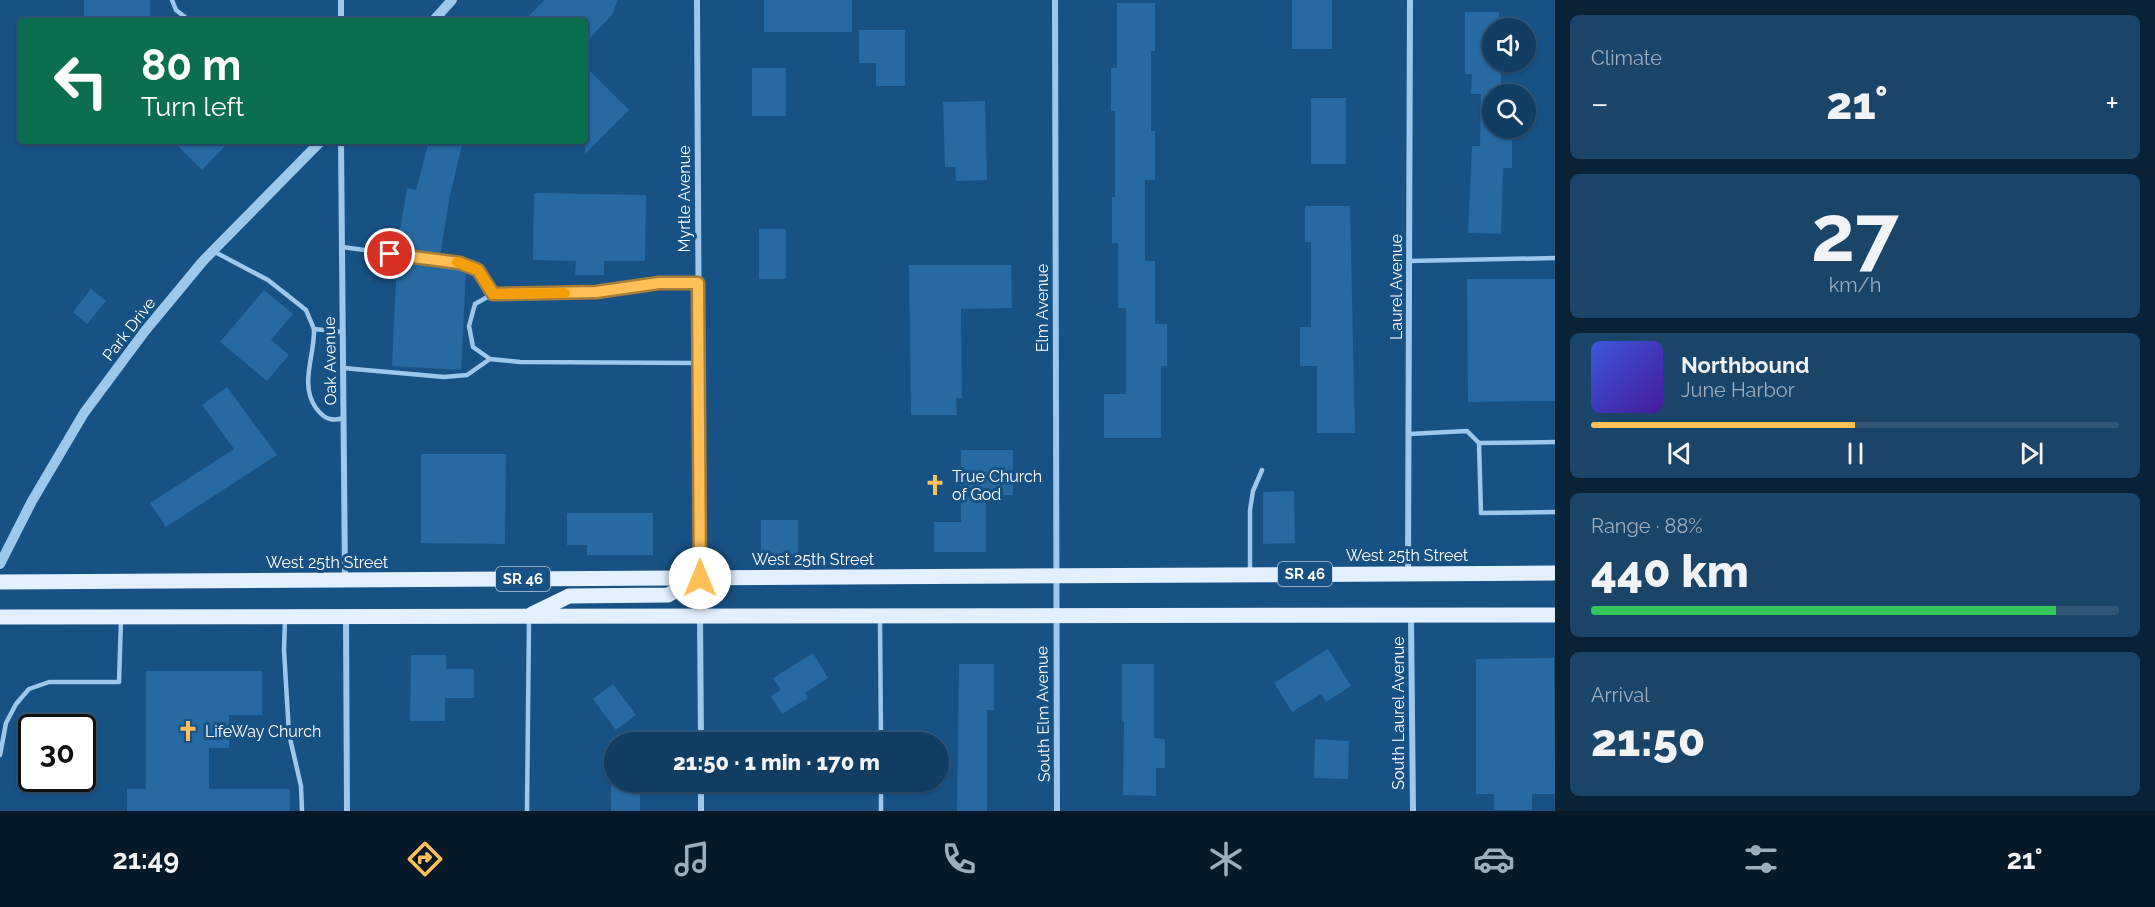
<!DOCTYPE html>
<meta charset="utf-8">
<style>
:root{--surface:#123d63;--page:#1b4469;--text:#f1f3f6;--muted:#9caebe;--line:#315678;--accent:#ffc058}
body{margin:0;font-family:Raleway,sans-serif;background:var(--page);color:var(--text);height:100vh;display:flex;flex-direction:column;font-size:22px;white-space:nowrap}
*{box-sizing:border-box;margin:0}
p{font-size:20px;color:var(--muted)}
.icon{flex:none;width:33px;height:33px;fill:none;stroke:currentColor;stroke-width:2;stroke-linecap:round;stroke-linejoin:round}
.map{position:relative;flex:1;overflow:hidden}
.panel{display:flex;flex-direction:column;gap:15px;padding:15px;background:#0a2236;width:600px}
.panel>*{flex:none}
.hud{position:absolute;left:18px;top:18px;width:570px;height:126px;border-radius:6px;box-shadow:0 2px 4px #0004,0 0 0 2px var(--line);background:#0b6e4f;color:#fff;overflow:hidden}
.tools{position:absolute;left:1482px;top:18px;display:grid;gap:12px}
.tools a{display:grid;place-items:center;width:54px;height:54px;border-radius:50%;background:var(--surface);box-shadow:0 2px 4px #0004,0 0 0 2px var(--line);font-size:30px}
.speed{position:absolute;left:18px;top:714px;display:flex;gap:12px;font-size:30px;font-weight:700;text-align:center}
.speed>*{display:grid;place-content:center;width:78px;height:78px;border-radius:50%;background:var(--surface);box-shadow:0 2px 4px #0004,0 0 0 2px var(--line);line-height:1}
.speed .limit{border:3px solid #111;border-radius:9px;background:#fff;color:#111}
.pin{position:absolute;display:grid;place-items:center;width:51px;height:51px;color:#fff;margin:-26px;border:3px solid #fff;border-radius:50%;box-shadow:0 2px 6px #0007}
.me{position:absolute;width:66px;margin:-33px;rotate:0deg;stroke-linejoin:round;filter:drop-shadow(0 0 4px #0008)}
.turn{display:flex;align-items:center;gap:21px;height:126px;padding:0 24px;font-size:27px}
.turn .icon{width:78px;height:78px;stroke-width:2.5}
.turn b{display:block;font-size:42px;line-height:51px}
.big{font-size:45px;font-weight:800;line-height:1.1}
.panel .widget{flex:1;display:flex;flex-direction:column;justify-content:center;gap:9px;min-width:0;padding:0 21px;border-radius:9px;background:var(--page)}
.panel .dial{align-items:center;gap:0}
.dial b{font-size:78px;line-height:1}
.song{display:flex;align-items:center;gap:18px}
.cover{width:72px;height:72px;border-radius:9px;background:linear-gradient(135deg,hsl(230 70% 55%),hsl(260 70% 35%))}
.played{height:6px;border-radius:3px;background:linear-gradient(90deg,var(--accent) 50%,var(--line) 50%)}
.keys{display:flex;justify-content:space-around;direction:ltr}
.heat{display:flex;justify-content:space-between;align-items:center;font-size:33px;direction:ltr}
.charge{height:9px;border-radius:4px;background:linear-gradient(90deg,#34c759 88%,var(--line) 0)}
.trip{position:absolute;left:604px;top:732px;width:345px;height:60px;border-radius:30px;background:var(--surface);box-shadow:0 2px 4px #0004,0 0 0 2px var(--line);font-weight:800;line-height:60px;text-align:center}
.menu{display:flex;height:96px;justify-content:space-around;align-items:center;background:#071828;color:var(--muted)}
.menu .icon{width:42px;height:42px}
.menu .on{color:var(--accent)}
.menu b{font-size:27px;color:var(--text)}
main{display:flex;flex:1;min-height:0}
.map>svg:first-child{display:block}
</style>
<main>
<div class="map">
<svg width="1555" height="811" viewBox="0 0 1555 811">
<rect width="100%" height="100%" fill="#185184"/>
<g fill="#2769a2">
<rect x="84" y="0" width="66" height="21"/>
<path d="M544 0H618L612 15 585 43V21H524Z"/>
<rect x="764" y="0" width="88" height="32"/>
<rect x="1292" y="0" width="40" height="49"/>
<path d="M1117 3H1155V51H1151V131H1155V180H1145V261H1155V324H1167V366H1161V438H1104V394H1126V308H1118V243H1112V197H1115V111H1111V68H1117Z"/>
<path d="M1465 12H1499V28H1492V62H1501V94H1492V128H1512V168H1503L1501 234 1468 233 1472 146H1480L1481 94H1471L1472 74H1465Z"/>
<path d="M859 30H905V86H876V63H859Z"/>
<path d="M585 66 629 110 585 154Z"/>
<rect x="752" y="68" width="34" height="48"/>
<rect x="1311" y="98" width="35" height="66"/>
<path d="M985 101 987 180 956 181 955 167H945L943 102Z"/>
<path d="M173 141H230L202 170Z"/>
<path d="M429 141H463L450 195 440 256 398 250 397 248 407 188 416 190Z"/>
<path d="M534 193 646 195 645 261H604V275H575L576 261 533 260Z"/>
<path d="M1305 206H1350L1355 433H1317V366H1300V327H1311V242H1305Z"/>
<rect x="759" y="229" width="27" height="50"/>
<path d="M397 259 438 265V267L466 270 461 370 392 366Z"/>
<path d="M909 265H1011L1012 308 961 309 962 398H956L957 415H911Z"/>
<path d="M1467 279H1555V401L1468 402Z"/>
<path d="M91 289 106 301 87 324 73 312Z"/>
<path d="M264 290 293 314 271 340 289 355 267 381 220 342Z"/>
<path d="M227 387 277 455 166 527 150 503 234 449 202 405Z"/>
<path d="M961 450H1013V495H986V552H934V522H961Z"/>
<path d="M421 454H506L505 544 421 543Z"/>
<path d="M1294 491 1295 543 1263 544V492Z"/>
<path d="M567 513H653V555H587V545H567Z"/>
<rect x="761" y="520" width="37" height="34"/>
<path d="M1328 649 1351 686 1326 702 1321 694 1292 712 1274 683Z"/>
<path d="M813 653 828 678 805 693 808 698 782 714 771 696 781 690 773 678Z"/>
<path d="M411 655H446V669H474V698H445V721H410Z"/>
<path d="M1554 658 1555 794H1532V810H1494V794H1476V659Z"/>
<path d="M959 664H994V710H987V811H957Z"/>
<path d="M1122 664H1154V738L1165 739V768H1156V796L1123 795 1124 721H1122Z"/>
<path d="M146 671H262V715H229V748H209V789H290V811H127V789H146Z"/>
<path d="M613 684 636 715 616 730 593 699Z"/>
<path d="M1315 739 1349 741 1348 779 1314 778Z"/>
<rect x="611" y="782" width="29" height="29"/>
</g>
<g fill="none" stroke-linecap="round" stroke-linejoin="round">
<g stroke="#9dc8ec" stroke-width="4.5">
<path d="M172 0 176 10 190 21"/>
<path d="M342 247 460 263 478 270 493 294"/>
<path d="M213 251 268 280 306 310 314 329"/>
<path d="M1409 261 1555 258"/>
<path d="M698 283H659L596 292 493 294 475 304 469 326 473 347 490 359 520 362 698 363"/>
<path d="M343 332 314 329C315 356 299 384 316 408 319 412 324 418 330 419 334 420 340 419 344 418"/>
<path d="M343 368 444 377 467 375 490 359"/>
<path d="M1409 434 1467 431 1479 443 1481 513 1555 512"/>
<path d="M1479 443 1555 442"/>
<path d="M1250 573V510L1253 491 1262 470"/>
<path d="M285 619 284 650 289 734 301 786 302 811"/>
<path d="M880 619 881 742"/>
<path d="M0 755 6 723 16 704 29 689 49 682H119L121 620"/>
<path d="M881 782V811"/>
<path d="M527 811 529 619"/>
</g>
<g stroke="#9dc8ec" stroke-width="6">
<path d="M697 0 700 577"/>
<path d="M1055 0 1057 811"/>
<path d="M341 21V0"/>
<path d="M341 141 345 579"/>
<path d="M1408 573 1410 0"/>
<path d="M346 617 347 811"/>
<path d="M700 617 701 742"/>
<path d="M1411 617 1413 811"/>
<path d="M701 782V811"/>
</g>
<g stroke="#9dc8ec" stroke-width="10">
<path d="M433 21 452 0"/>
<path d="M0 564 32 501 84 413 145 331 203 261 321 141"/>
</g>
<g stroke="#e2f0ff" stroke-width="15">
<path d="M0 582 1555 573"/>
<path d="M532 614 569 596 668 595 697 579"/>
<path d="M0 617 1555 615"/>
</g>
</g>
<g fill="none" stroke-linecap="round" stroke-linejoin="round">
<defs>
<path id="route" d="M390 254 460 263 478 270 493 294 596 292 659 283H698L700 578"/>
</defs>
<use href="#route" stroke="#a67d39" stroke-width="15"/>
<use href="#route" stroke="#ffc058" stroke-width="10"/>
<path stroke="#f59e0b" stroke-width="10" d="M457 262 478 270 493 294 565 293"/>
</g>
<defs>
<symbol id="church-bare" viewBox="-9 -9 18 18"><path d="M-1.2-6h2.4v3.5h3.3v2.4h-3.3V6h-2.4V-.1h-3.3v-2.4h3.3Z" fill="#ffc058" stroke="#185184" stroke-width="2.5" paint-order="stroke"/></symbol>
</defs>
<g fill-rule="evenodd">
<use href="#church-bare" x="920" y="470" width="30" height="30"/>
<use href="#church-bare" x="173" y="716" width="30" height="30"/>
</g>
<g text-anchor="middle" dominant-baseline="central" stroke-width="6" stroke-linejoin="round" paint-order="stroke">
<g fill="#185184" stroke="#bacbda" stroke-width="1.5">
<rect x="1278" y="562" width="54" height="24" rx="4.5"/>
<rect x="496" y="567" width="54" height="24" rx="4.5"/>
</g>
<g font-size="15" font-weight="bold" fill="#fff">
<text x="1305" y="574">SR 46</text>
<text x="523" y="579">SR 46</text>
</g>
<g font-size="16" fill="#fff" stroke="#185184">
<text transform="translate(684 199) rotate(-90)">Myrtle Avenue</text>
<text transform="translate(1396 287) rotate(-90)">Laurel Avenue</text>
<text transform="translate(1042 308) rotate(-90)">Elm Avenue</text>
<text transform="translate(129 329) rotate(-52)">Park Drive</text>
<text transform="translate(330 361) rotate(-91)">Oak Avenue</text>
<text x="1407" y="555">West 25th Street</text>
<text x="813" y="559">West 25th Street</text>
<text x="327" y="562">West 25th Street</text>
<text transform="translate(1398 713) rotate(-90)">South Laurel Avenue</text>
<text transform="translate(1043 714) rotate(-91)">South Elm Avenue</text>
</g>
<g font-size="16" fill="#fff" stroke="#185184" text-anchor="start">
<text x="952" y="476">True Church<tspan x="952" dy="18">of God</tspan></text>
<text x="205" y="731">LifeWay Church</text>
</g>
</g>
</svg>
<div class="tools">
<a><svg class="icon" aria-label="sound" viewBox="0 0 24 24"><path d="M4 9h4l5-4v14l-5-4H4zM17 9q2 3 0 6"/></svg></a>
<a><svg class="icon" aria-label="search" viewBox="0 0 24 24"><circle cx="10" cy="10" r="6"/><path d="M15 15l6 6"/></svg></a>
</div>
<div class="speed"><div class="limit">30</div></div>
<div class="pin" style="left:390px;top:254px;background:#d93025"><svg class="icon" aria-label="arrive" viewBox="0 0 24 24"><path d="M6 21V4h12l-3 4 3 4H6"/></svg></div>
<svg class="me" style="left:700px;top:578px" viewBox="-20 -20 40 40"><circle r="19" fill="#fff"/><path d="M0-13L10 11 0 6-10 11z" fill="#ffc058"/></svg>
<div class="trip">21:50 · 1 min · 170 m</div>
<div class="hud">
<div class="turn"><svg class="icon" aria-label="left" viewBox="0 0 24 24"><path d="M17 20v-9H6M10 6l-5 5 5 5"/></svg><div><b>80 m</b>Turn left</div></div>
</div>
</div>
<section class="panel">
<div class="widget"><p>Climate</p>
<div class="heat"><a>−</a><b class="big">21°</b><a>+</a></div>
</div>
<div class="widget dial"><b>27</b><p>km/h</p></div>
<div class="widget">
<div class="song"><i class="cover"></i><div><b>Northbound</b><p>June Harbor</p></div></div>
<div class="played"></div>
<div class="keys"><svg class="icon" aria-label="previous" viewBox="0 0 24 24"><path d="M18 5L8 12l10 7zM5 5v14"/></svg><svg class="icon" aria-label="pause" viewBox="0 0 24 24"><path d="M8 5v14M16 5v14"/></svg><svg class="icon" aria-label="next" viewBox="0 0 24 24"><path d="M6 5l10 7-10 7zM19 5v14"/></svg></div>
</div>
<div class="widget"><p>Range · 88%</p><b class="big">440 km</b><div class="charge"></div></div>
<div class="widget"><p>Arrival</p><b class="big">21:50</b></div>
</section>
</main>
<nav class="menu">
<b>21:49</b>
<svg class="icon on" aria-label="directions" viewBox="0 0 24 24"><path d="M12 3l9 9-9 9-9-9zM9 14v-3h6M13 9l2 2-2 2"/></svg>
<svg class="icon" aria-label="music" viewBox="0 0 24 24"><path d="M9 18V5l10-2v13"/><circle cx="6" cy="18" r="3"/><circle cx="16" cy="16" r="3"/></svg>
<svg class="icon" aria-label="phone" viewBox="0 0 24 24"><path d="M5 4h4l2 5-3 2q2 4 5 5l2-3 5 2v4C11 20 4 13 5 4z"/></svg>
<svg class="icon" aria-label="climate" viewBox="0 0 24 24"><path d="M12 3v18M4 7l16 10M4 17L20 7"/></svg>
<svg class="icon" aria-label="car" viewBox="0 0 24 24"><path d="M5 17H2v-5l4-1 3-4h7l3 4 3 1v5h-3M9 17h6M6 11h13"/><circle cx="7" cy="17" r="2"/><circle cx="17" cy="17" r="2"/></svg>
<svg class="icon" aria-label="filters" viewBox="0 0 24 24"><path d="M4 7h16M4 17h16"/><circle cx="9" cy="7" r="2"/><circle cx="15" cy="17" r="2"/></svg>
<b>21°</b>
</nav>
